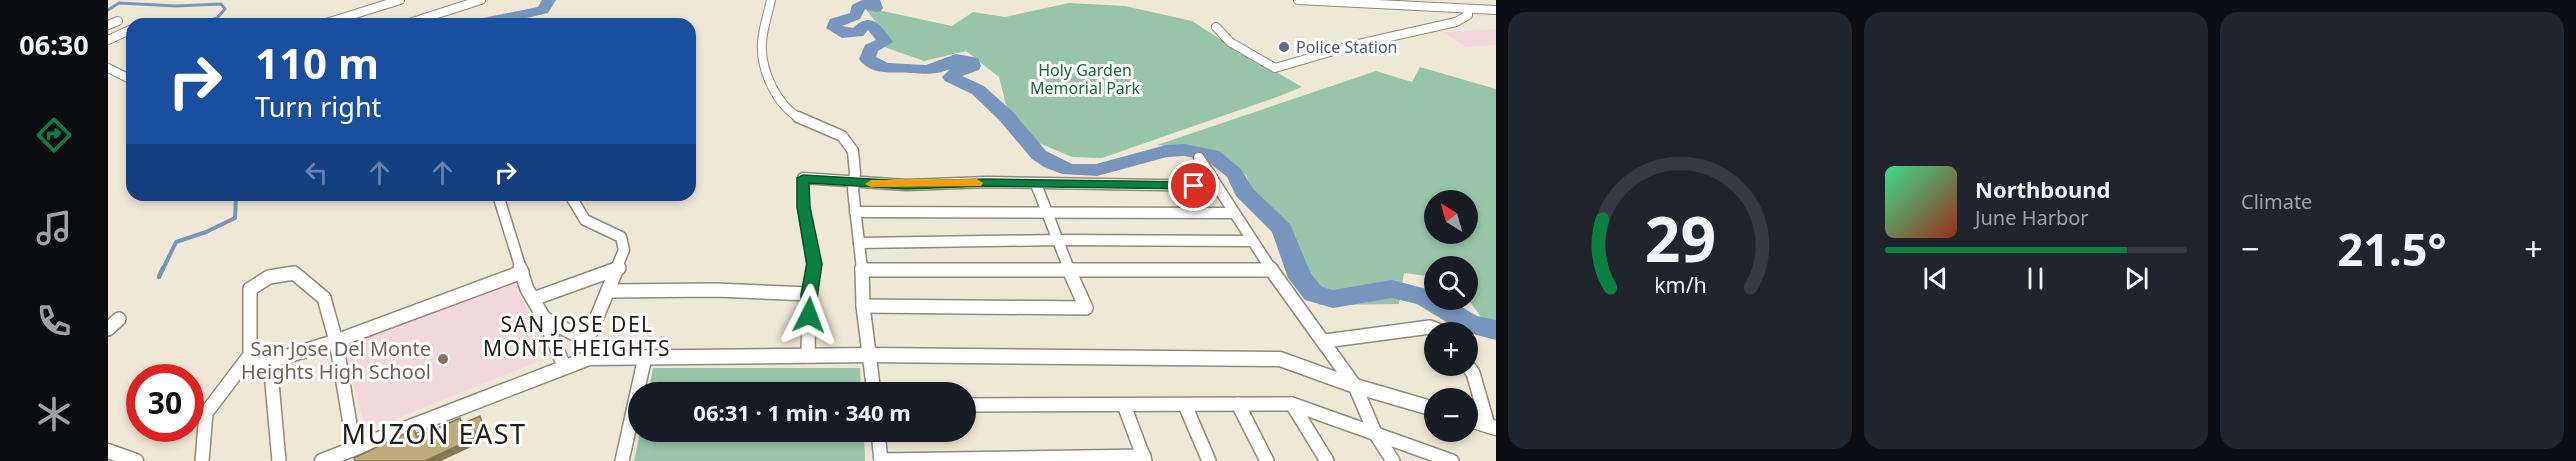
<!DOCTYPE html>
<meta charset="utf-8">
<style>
:root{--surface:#171b24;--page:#20242c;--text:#f1f3f6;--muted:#9ea1a6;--line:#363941;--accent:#0b8043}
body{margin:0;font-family:"Noto Sans",sans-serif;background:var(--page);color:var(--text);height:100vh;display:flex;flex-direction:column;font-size:22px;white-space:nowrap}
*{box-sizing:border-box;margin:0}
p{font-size:20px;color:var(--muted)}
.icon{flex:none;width:33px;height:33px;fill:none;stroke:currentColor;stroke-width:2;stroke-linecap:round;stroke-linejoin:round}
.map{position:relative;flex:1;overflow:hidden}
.side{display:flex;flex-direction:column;gap:12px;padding:12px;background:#0d0f14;width:1080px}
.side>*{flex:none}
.hud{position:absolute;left:18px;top:18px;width:570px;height:183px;border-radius:18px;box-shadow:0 3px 9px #0003;background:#1a4fa0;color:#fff;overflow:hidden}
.needle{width:39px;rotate:323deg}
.tools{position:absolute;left:1316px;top:190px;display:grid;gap:12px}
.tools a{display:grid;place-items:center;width:54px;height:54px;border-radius:50%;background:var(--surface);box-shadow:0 3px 9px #0003;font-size:30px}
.speed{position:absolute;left:18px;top:364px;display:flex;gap:12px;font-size:30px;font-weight:700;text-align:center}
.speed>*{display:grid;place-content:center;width:78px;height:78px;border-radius:50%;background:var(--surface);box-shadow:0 3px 9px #0003;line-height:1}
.speed .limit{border:9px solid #d22;background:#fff;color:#111}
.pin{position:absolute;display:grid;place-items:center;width:51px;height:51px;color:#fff;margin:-26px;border:3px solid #fff;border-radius:50%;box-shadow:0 2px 6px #0007}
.me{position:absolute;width:66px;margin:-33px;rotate:3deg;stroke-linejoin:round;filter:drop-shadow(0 0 4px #0008)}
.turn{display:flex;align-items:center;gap:21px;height:126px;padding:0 30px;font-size:27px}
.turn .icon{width:78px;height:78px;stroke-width:2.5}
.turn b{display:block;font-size:42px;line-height:51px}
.lanes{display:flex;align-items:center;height:57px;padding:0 30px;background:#0003;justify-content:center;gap:30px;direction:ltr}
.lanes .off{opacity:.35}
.big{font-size:45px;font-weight:700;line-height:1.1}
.side .card{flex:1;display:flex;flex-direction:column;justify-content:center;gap:9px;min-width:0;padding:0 21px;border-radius:18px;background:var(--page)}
.side .dial{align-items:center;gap:0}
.dial svg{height:156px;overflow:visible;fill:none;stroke:var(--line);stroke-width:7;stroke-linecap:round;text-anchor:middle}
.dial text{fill:var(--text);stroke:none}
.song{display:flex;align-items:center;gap:18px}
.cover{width:72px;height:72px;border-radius:9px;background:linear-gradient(135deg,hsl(150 70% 55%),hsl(10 70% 35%))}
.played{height:6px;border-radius:3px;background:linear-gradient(90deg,var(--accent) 80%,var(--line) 80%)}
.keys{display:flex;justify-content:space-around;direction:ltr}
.heat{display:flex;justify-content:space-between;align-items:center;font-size:33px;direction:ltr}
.side .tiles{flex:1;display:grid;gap:12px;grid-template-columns:repeat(3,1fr)}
.trip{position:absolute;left:520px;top:382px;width:348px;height:60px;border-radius:30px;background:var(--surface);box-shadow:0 3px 9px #0003;font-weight:700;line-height:60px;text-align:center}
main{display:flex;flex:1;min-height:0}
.tab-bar{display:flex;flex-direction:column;width:108px;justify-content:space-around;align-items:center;background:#090b0e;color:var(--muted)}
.tab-bar .icon{width:42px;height:42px}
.tab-bar .current{color:var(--accent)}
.tab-bar b{font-size:27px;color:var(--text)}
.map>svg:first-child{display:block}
</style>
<main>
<nav class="tab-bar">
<b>06:30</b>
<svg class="icon current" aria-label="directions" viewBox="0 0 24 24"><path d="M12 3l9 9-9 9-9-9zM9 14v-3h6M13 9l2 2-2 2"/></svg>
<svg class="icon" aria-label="music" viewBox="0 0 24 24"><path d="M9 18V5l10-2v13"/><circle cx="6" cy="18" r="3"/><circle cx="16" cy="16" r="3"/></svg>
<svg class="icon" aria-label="phone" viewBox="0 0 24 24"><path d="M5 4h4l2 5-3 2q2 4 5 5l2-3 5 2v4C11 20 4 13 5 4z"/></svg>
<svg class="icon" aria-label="climate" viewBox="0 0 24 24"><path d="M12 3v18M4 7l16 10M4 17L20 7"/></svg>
</nav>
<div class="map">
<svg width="1388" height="461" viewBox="0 0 1388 461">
<rect width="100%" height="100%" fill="#f0e8d6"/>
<g fill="#f2d7dc">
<path d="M1388 29V45L1358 47 1335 32Z"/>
<path d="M404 280 436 342 429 362 258 431 234 343Z"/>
</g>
<g fill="#98c5a9" fill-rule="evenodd">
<path d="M961 3 1017 6 1084 21 1115 41 1194 87 1169 97 994 158 964 157 931 143 900 113 891 77 858 51 816 61 776 47 782 40 756 7 844 26 865 12 897 17Z"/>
<path d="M1312 67 1388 89V327L1379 325 1359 298V267H1326V277L1296 273 1291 304 1212 305 1196 278 1191 246 1174 218 1159 205 1143 197 1139 176 1107 152 1049 145 1268 71 1304 82ZM1326 201H1359V234H1326Z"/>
<path d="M545 368H752L753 393H540Z"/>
<path d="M532 432H756L757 461H526Z"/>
</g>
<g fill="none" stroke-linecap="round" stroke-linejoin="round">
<path stroke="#7895bd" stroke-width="3" d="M0 10 11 3 68 6 113 4 117 9 109 18 91 24"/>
<path stroke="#7895bd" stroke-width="4" d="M55 269 68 242 98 232 127 218 128 198 125 195"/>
<path stroke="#7895bd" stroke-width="4.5" d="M51 277 55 268"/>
<g fill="#7895bd" fill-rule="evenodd">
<path d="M434 0H448L440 13 392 24H349L357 19 375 18 430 7Z"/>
<path d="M772 0 775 8 773 11 768 12 757 9 752 19 734 26 745 28C764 10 773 26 785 42L770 51 768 57 780 63 818 65 848 54 870 58 873 66 871 70 854 76 876 86 906 113 938 151 964 164H988L1058 145 1076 144 1111 151 1133 169 1145 189 1182 224 1203 274 1214 287 1225 290 1284 280 1326 291V300H1342L1369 316 1388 320V340L1353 331 1309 304 1284 298 1225 308 1197 300 1180 278 1164 232 1128 196 1119 177 1098 160 1076 156 1059 157 989 176 954 174 936 167 924 159 892 121 864 94 837 81 834 77 842 69C828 75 818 74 804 73 785 71 764 77 751 59L757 45 768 40 760 30 755 36 734 38 718 28 722 19 742 13 744 5 754 0Z"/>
</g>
<defs>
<g id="minor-far2">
<path d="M663 0C660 14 655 28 654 42 652 69 668 105 693 119"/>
<path d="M1190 0 1388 10"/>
<path d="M215 24 292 0"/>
<path d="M298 24 373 0"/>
<path d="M0 25 10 21"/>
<path d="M1108 27 1122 42 1167 68 1246 45 1348 22 1360 15V10"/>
<path d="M0 40 24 29"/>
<path d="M0 68 24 80"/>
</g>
<g id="minor-far1">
<path d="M690 117 734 136 745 151 747 173 745 190 754 269"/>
<path d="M1091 158 1163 269"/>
<path d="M928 184 961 269"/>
<path d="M390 195 413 269"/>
<path d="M462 195 477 220 513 237 516 250 508 269"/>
<path d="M747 212 1125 213"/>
<path d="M751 243 950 240 1143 241"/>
<path d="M507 269 511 268"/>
<path d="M705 269 695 207V178L798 185 879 182 1109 186"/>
</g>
<g id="minor">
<path d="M412 268 419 289 436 318 456 366"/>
<path d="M754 268 755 306 766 393"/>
<path d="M1162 268 1247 386 1267 433 1285 461"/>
<path d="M754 270H1164"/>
<path d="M501 291 607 290 701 294"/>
<path d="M425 299 511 268"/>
<path d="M755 306 978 308 960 268"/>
<path d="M436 318 510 357"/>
<path d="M0 329 11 319"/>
<path d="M480 339 509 268"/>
<path d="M1217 341 1322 327 1337 333"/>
<path d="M700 356 701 294 705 268"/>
<path d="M162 361 171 461"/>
<path d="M1359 365 1365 373 1380 425"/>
<path d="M131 371 228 341 414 272"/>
<path d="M1130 404 1159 461"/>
<path d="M1184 404 1219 461"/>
<path d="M858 405 1184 404 1344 461"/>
<path d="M1016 405 1037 461"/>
<path d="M1077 405 1101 461"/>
<path d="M770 432 773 461"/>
<path d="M773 460 1036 456"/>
<path d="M94 461 98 413 142 355V289L161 277 186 273 216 298 228 341 246 448"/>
<path d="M514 461 537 357"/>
</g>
<g id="tertiary">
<path d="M1359 419 1388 428"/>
<path d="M0 451 28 461"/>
<path d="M214 461 481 358 763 355 1172 359 1247 386 1326 409"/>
</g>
</defs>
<use href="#minor-far2" stroke="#928a79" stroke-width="10"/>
<use href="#minor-far1" stroke="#928a79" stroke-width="13"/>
<use href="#minor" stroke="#928a79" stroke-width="16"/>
<use href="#tertiary" stroke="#928a79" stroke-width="17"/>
<use href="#minor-far2" stroke="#fff" stroke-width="8"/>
<use href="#minor-far1" stroke="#fff" stroke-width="10"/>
<use href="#minor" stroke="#fff" stroke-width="13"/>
<use href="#tertiary" stroke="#fff" stroke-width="14"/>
</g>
<path fill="#867755" d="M372 416 379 434 361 442 363 447 333 461H317L358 436Z"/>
<path fill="#bfaa7a" stroke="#867755" stroke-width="1.5" d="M372 416 376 428 358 436 360 441 317 461H247L246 458 306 429 309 437 352 418 354 424Z"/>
<path fill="#0b8043" stroke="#07532c" stroke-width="1.5" d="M695 175 798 181 879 179 1086 182 1093 186 1086 189 879 186 798 189 701 183 702 207 714 264 706 319H695L693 315V294L699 264 689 207V178Z"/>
<path fill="#f59e0b" d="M869 179 875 183 873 186 763 187 757 184 763 180Z"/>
<circle fill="#5c6f8a" stroke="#fff" stroke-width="2" cx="1176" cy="47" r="6"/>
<circle fill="#8d6e63" stroke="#fff" stroke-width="2" cx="335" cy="359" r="6"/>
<g text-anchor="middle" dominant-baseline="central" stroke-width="6" stroke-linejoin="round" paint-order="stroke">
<g font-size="16" fill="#4e5e75" stroke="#fff" text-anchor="start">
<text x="1188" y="47">Police Station</text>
</g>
<g font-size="16" fill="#16663f" stroke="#fff">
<text x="977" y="70">Holy Garden<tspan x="977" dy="18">Memorial Park</tspan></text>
</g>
<g font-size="20" fill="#785e54" stroke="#fff" text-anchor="end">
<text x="323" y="348">San Jose Del Monte<tspan x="323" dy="23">Heights High School</tspan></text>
</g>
<g font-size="21" letter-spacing="1.5" fill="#201d17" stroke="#fff">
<text x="469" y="324">SAN JOSE DEL<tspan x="469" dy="24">MONTE HEIGHTS</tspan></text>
</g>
<g font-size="27" letter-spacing="1.5" fill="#201d17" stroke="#fff">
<text x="326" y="433">MUZON EAST</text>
</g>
</g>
</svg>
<div class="tools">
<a><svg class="needle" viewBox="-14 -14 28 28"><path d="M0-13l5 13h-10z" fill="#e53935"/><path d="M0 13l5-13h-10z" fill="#9ea1a6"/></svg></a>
<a><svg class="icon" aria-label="search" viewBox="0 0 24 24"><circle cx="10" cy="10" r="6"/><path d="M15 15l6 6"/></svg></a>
<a>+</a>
<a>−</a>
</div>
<div class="speed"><div class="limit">30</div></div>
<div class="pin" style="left:1086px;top:186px;background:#d93025"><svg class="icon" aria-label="arrive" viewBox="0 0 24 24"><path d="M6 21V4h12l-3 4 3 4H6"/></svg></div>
<svg class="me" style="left:701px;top:315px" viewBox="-20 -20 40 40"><path d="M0-17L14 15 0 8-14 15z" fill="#0b8043" stroke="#fff" stroke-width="4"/></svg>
<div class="trip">06:31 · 1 min · 340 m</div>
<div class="hud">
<div class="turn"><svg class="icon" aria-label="right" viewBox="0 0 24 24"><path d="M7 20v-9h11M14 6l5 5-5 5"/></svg><div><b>110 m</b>Turn right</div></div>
<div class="lanes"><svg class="icon off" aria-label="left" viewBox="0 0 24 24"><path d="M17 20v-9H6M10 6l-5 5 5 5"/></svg><svg class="icon off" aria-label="ahead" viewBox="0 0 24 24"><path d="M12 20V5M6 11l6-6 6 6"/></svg><svg class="icon off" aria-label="ahead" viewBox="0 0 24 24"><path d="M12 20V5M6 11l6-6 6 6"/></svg><svg class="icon" aria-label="right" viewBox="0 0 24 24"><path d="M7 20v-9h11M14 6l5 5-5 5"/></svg></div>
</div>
</div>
<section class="side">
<div class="tiles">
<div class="card dial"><svg viewBox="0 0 100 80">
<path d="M14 69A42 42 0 1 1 86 69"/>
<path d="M14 69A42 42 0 0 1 10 34" stroke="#0b8043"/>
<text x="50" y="56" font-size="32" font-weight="700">29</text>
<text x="50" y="72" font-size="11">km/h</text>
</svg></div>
<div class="card">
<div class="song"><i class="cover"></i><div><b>Northbound</b><p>June Harbor</p></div></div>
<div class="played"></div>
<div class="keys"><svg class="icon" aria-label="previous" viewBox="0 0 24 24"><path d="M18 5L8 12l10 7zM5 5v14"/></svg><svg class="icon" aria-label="pause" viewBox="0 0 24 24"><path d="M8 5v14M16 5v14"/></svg><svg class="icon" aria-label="next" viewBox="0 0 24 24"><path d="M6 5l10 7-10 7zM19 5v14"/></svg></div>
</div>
<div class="card"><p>Climate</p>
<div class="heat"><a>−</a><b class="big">21.5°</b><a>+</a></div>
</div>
</div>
</section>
</main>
